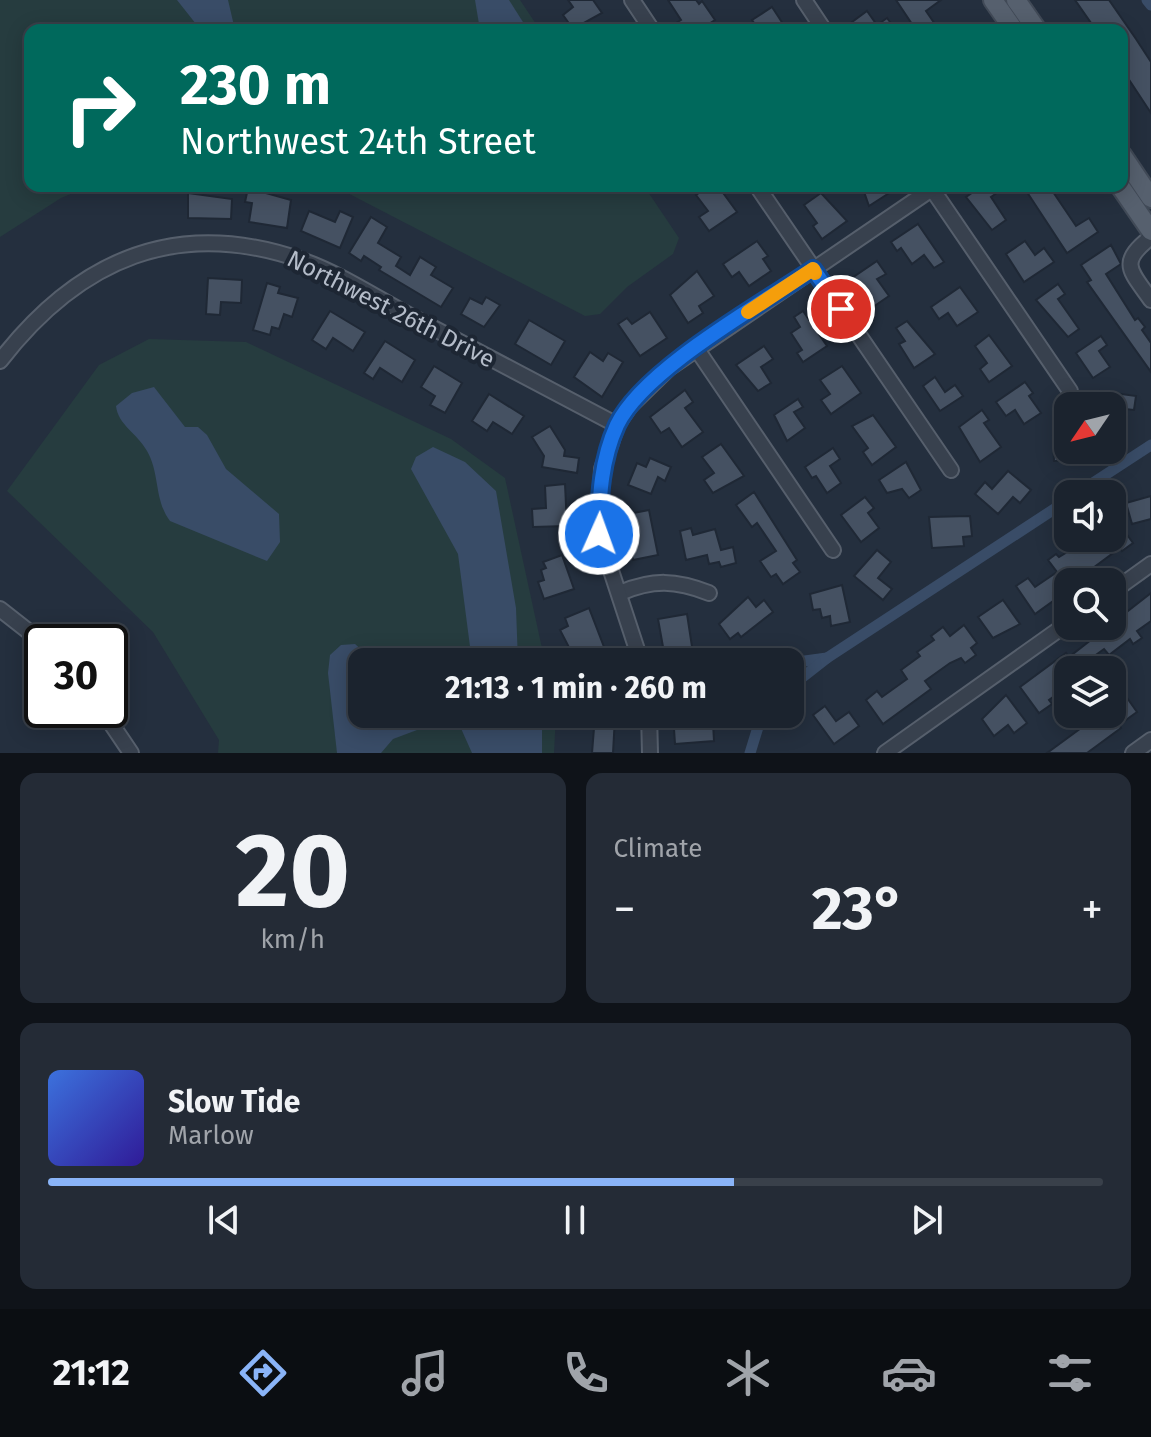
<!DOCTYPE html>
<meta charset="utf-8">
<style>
:root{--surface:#1b232e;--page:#242b36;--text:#f1f3f6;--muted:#a0a4aa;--line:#39404a;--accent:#8ab4f8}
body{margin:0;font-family:"Fira Sans",sans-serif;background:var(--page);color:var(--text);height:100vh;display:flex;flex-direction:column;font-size:30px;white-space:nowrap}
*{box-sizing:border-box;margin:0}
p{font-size:26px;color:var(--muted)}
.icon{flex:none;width:44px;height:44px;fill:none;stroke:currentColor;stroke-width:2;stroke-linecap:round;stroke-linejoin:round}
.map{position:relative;height:753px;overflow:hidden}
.details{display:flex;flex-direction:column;gap:20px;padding:20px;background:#0f1319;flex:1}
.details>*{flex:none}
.top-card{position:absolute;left:24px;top:24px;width:1104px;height:168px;border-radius:16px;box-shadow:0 4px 20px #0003,0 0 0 2px var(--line);background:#00695c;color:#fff;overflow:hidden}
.needle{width:52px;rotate:235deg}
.buttons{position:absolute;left:1054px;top:392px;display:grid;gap:16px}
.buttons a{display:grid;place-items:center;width:72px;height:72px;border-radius:16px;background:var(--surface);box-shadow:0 4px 20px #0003,0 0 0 2px var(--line);font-size:40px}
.speed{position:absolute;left:24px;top:624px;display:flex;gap:16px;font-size:40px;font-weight:700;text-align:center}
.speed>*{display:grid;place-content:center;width:104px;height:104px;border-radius:50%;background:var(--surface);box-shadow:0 4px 20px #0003,0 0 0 2px var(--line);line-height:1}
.speed .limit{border:4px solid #111;border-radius:12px;background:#fff;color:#111}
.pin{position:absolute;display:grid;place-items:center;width:68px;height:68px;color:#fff;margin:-34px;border:4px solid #fff;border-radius:50%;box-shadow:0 2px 8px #0007}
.me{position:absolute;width:88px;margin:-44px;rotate:2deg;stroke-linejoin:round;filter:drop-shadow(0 0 6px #0008)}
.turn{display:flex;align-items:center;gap:28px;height:168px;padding:0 24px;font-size:36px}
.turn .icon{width:104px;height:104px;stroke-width:2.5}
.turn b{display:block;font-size:56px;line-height:68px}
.big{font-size:60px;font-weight:700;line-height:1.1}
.details .tile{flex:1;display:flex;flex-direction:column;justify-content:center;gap:12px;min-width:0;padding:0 28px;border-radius:16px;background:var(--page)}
.details .dial{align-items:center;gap:0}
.dial b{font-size:104px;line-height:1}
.song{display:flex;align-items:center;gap:24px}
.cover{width:96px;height:96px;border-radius:12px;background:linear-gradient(135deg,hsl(220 70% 55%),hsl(250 70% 35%))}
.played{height:8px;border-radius:4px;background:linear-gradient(90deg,var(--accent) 65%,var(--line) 65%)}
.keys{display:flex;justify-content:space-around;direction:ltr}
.heat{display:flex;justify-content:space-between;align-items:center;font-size:44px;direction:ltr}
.details .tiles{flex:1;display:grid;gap:20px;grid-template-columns:1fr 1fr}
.tile:last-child{grid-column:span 2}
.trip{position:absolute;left:348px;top:648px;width:456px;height:80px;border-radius:16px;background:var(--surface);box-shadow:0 4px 20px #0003,0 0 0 2px var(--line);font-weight:700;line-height:80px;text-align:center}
.menu{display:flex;height:128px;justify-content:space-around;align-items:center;background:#0b0e12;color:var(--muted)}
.menu .icon{width:56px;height:56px}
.menu .current{color:var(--accent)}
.menu b{font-size:36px;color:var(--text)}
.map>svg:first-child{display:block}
</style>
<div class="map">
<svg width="1151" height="753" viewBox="0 0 1151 753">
<rect width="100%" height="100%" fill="#242f3e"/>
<g fill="#263c3f">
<path d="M0 0H520L540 30H30V186H90L61 198 0 237Z"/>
<path d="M334 186H644L679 238 673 254 627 287 600 314 585 316Z"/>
<path d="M149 339 246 342 451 439 505 478 545 662H362V714H556L554 753H218L219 740 153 632 7 491 99 365Z"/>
</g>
<g fill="#394c67">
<path d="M177 0H228L235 30H194L196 24Z"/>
<path d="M475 0H509L528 30H480Z"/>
<path d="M154 387 185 427H198L207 435 226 469 279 514 280 542 267 561 170 521C154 500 160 473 147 451 138 434 118 425 116 406L132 393Z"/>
<path d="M433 447 465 462 496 491 516 608 518 662H472L458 554 411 469 416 457Z"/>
<path d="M355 644 375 662H362V714H440L441 721 393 739 381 753H337L328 673 330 655 341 645Z"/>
<path d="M449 714H542V753H472L459 724Z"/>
</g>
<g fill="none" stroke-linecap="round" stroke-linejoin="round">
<g stroke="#394c67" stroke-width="11">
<path d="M1147 0 1151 5"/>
<path d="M1076 494 1151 445"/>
<path d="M790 663 827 658"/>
<path d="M790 687 827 658 1068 500"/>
<path d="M750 753 762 714"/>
</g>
</g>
<g fill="#455162" stroke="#1f2835" stroke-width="2">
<path d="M568 0H593L602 13 573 29 563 15 573 7Z"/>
<path d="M668 0H696L699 4 702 1 715 20 699 30H680L676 23 681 20Z"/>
<path d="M896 0H941L926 11 939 30H916Z"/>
<path d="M1075 0H1109L1136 39 1151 62V113L1122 69V30H1096Z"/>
<path d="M772 7 787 30H759L752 20Z"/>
<path d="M867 11 877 25 887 18 896 30H852L848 25Z"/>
<path d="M709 186H718L737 212 709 231 699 217 708 211 696 195Z"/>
<path d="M862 186H900L869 206Z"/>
<path d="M982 186H1007L991 197 1006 220 992 230 966 197Z"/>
<path d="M1023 186H1049L1076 226 1089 218 1098 232 1067 253Z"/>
<path d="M248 188 291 200 287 228 249 222 252 203 245 202Z"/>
<path d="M188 193 232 199 231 219 188 218Z"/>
<path d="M821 193 847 221 822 239 813 226 817 223 804 205Z"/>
<path d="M309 211 335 222 340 211 353 217 340 248 301 231Z"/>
<path d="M371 217 387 227 378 243 401 257 396 266 410 275 420 257 436 267 431 275 453 288 441 307 379 270 381 267 364 256 361 261 349 253Z"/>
<path d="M918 224 944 262 934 268 924 255 912 264 901 248 897 251 891 242Z"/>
<path d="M757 241 768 256 763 259 771 271 749 286 739 272 732 277 723 264Z"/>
<path d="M1025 241 1035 255 1044 248 1054 262 1024 282 1006 254Z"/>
<path d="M1111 245 1121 264 1106 274 1135 320 1138 318 1145 327 1142 330 1151 343V372L1087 282 1091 280 1081 265Z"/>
<path d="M877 261 886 274 877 279 889 296 873 307 849 280Z"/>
<path d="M697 271 714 296 699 306 703 313 688 323 670 295Z"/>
<path d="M208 278 242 280 241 303 221 302 220 315 206 314Z"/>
<path d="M267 283 280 287 278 293 298 298 292 317 284 314 279 329 272 327 270 335 253 330Z"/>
<path d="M1058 284 1065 294 1058 299 1079 329 1068 337 1036 300Z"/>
<path d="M960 287 978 312 957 326 948 313 939 319 931 307Z"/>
<path d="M486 297 500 305 484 327 461 314 470 298 482 304Z"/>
<path d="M330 311 365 332 353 351 333 338 326 349 312 340Z"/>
<path d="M803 311 827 346 803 362 797 353 802 350 791 333 800 327 794 317Z"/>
<path d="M650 312 667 338 640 356 618 324 627 318 632 324Z"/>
<path d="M529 320 565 341 551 365 515 344Z"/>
<path d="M907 321 935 354 914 368 899 344 905 341 896 328Z"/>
<path d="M989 335 1012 366 989 382 980 369 987 363 975 346Z"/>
<path d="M1101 336 1107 345 1099 351 1110 367 1093 378 1076 353Z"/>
<path d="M385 341 415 360 402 382 380 368 373 379 364 373Z"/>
<path d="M764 346 773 359 761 367 771 383 758 391 736 365Z"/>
<path d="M590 352 603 361 608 353 623 362 602 397 574 377Z"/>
<path d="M434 366 462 383 445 413 430 405 435 396 421 387Z"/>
<path d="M842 366 861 393 831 414 821 400 830 394 820 380Z"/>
<path d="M935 377 945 392 955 385 963 396 940 411 923 386Z"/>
<path d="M1025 382 1033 393 1029 396 1041 413 1024 424 1015 410 1006 416 996 402Z"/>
<path d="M685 390 693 402 685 408 703 432 682 447 669 428 661 433 650 417Z"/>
<path d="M1100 391 1136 396 1134 410 1098 406Z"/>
<path d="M489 394 524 416 512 434 493 422 487 431 472 421Z"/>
<path d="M798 399 803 407 794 412 805 428 787 441 774 415Z"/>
<path d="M982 410 989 420 984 423 1001 447 980 462 959 427Z"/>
<path d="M873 415 896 447 872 465 863 452 868 448 852 426Z"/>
<path d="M550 426 565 450 564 456 579 458 577 473 542 467 544 456 532 437Z"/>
<path d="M1068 435V450H1082L1083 460 1054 461 1053 436Z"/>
<path d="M721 444 744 476 713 493 704 480 714 473 702 457Z"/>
<path d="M833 448 840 459 830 466 841 483 827 493 816 476 812 478 805 467Z"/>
<path d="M650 458 671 467 665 481 658 477 651 494 628 485 637 463 646 467Z"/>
<path d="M906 462 921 490 909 498 902 489 887 493 879 480Z"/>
<path d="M1008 471 1031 490 1020 503 1013 497 998 514 975 494 985 482 992 489Z"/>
<path d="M565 484 567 526 533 527 532 509 546 508 545 486Z"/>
<path d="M754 492 797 560 793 563 800 572 783 584 776 574 771 577 760 561 776 551 757 523 752 527 736 505Z"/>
<path d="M1151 496V519L1132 524 1126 503Z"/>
<path d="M865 497 874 508 868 513 879 528 861 542 841 515Z"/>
<path d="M649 510 658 555 633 560 623 515Z"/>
<path d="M1112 514 1133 543 1122 551 1120 548 1093 568 1095 571 1085 578 1080 570 1055 588 1060 596 1035 614 1016 586 1028 578 1035 587 1057 572 1048 560 1056 554 1059 557 1090 538H1112Z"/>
<path d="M970 516 972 536 963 537 964 546 932 548 929 517Z"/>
<path d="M691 528 693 535 715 529 721 550 733 547 736 563 721 567 719 562 709 564 707 555 686 560 680 531Z"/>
<path d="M877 550 891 562 878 578 892 589 883 600 854 576Z"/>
<path d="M562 555 574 589 544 599 538 582 544 580 541 570 546 568 543 562Z"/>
<path d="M842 585 850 622 831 626 830 616 822 618 820 609 813 610 810 594Z"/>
<path d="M1151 593V621L1137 631 1142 638 1133 644 1130 639 1109 655 1104 649 1075 670H1068V686L1049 700 1052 704 1039 713 1020 687 1066 653 1069 657Z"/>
<path d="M748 597 756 607 764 600 773 612 741 637 738 633 730 639 719 624Z"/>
<path d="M1003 600 1020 624 993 638 978 617Z"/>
<path d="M589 608 604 647 575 659 560 630 568 626 565 618Z"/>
<path d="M687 614 693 653 665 658 658 619Z"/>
<path d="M964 625 977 643 971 648 976 655 965 663 961 658 950 663 925 681 931 689 883 724 866 700 877 691 882 697 907 679 901 670 920 656 917 652 934 640 931 636 943 627 950 636Z"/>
<path d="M1006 695 1027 723 1014 733 1008 725 994 736 982 719Z"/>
<path d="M1125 695 1137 712 1119 725 1121 728 1087 753H1047L1092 720 1088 714H1112V704Z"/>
<path d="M825 706 836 721 849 712 859 726 834 744 813 715Z"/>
<path d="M682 714H705L706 724 713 723 714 741 675 744 674 729 683 728Z"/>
<path d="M578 715 615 717 613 753H592L594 728 577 727Z"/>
</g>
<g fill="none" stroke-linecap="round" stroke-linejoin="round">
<defs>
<g id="minor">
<path d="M632 0 652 30"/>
<path d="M804 0 824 30"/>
<path d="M757 186 951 470"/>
<path d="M930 186 1070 391"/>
<path d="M1151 237C1118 263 1130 270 1151 300"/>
<path d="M696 348 833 550"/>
<path d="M0 361C79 259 178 216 304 261 343 275 381 301 418 320 484 355 551 390 617 425"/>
<path d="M1112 592 1151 564"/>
<path d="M620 593C653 579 676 580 709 593"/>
<path d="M0 609 42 642"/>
<path d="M641 662 599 534 602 469 617 425 630 406 669 368 936 186"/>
<path d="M102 710 131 753"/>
<path d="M649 714 650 753"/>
<path d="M885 753 1068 623"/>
<path d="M1133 753 1151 740"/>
</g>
<g id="major">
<path d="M993 0 1014 30"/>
<path d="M1016 0 1037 30"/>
<path d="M1122 155 1151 198"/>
<path d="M1120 186 1151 231"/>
</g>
</defs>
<use href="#minor" stroke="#565f6c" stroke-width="18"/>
<use href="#major" stroke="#414a57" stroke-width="22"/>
<use href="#minor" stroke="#38414e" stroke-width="14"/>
<use href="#major" stroke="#56606e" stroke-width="18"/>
</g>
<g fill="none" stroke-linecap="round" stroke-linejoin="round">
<defs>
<path id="route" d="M599 534C599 497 601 460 617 425 644 369 760 305 813 269L841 309"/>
</defs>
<use href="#route" stroke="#114b97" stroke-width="20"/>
<use href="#route" stroke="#1a73e8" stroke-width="14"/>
<path stroke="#f59e0b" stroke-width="14" d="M748 312 813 269 815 273"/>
</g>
<g text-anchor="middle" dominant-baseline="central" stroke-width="8" stroke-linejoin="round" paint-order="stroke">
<g font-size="24" fill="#b4bcc9" stroke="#1d2633">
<text transform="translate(391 309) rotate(27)">Northwest 26th Drive</text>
</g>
</g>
</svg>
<div class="buttons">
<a><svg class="needle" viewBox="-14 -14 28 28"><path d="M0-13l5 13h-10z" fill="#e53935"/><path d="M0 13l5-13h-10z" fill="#a0a4aa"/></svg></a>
<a><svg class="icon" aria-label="sound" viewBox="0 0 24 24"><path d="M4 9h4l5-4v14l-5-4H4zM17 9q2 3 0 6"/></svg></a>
<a><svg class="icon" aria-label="search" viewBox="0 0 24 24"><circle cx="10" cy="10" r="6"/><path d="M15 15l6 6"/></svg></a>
<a><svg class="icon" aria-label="layers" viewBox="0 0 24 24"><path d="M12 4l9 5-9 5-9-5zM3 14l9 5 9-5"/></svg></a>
</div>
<div class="speed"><div class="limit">30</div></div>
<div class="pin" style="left:841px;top:309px;background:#d93025"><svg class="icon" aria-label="arrive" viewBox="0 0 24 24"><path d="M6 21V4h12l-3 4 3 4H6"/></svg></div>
<svg class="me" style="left:599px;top:534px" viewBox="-20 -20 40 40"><circle r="17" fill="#1a73e8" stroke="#fff" stroke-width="3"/><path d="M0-11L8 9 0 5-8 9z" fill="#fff"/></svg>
<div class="trip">21:13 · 1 min · 260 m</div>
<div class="top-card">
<div class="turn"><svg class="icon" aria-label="right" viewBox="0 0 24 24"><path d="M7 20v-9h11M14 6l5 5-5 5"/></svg><div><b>230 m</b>Northwest 24th Street</div></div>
</div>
</div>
<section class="details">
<div class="tiles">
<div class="tile dial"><b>20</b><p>km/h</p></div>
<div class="tile"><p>Climate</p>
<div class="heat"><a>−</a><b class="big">23°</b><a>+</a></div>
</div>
<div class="tile">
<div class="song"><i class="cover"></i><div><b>Slow Tide</b><p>Marlow</p></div></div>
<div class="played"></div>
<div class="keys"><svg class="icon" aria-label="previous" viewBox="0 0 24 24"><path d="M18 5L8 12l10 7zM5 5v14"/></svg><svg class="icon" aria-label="pause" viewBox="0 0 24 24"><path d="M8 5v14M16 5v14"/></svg><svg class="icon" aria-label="next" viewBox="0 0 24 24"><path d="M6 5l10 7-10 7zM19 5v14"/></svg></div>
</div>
</div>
</section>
<nav class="menu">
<b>21:12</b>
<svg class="icon current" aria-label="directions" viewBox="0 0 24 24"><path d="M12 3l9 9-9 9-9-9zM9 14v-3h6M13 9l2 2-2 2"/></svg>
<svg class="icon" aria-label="music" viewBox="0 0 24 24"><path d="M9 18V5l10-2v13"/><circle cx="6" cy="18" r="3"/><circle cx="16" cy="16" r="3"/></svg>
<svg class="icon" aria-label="phone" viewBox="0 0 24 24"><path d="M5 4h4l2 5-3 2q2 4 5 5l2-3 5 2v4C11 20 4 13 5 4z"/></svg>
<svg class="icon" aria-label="climate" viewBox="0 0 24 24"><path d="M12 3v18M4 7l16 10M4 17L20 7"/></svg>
<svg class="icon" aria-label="car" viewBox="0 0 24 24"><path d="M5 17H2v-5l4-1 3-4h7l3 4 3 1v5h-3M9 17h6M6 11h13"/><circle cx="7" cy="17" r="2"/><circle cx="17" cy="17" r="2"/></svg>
<svg class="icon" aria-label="filters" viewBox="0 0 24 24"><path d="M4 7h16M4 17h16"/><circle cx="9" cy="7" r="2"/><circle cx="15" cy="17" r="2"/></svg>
</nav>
